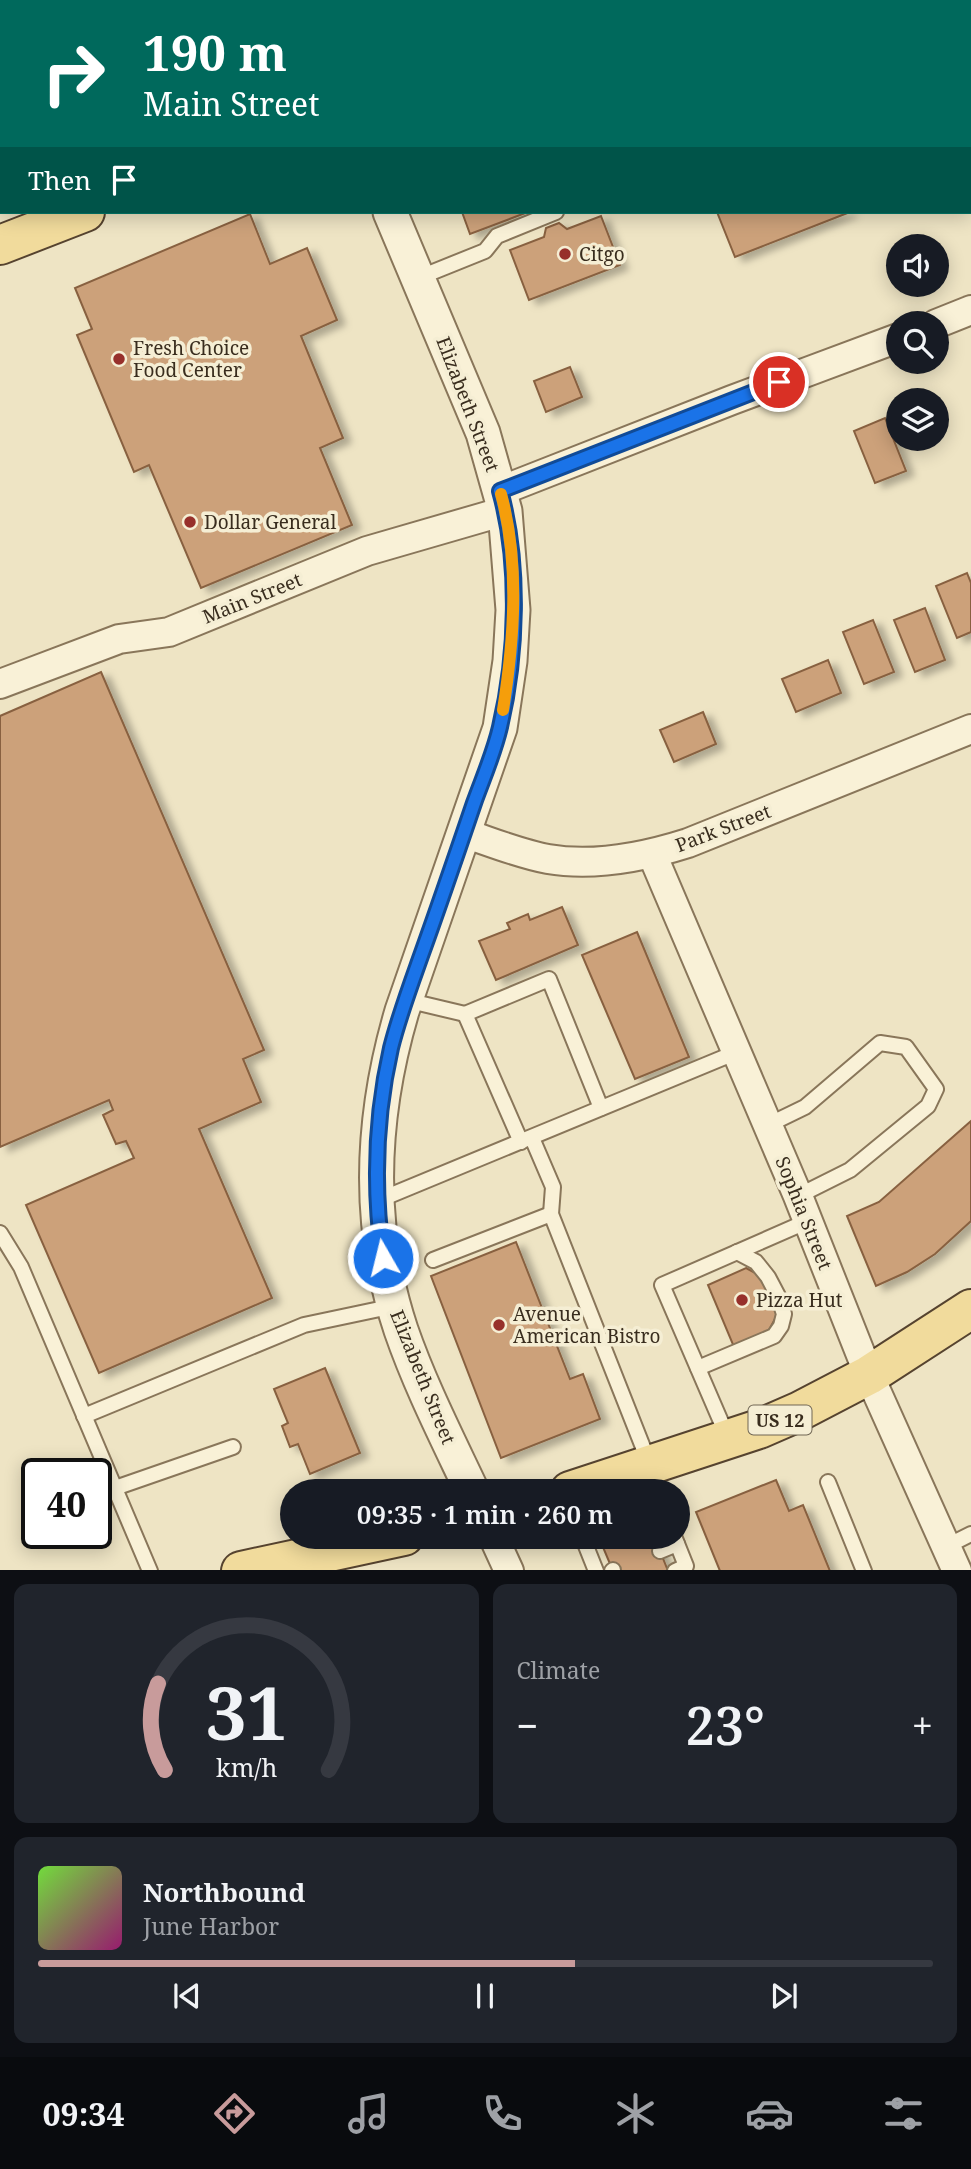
<!DOCTYPE html>
<meta charset="utf-8">
<style>
:root{--surface:#171b24;--page:#20242c;--text:#f1f3f6;--muted:#9ea1a6;--line:#363941;--accent:#c89b9b}
body{margin:0;font-family:"Noto Serif",serif;background:var(--page);color:var(--text);height:100vh;display:flex;flex-direction:column;font-size:26px;white-space:nowrap}
*{box-sizing:border-box;margin:0}
p{font-size:23px;color:var(--muted)}
.icon{flex:none;width:38px;height:38px;fill:none;stroke:currentColor;stroke-width:2;stroke-linecap:round;stroke-linejoin:round}
.map{position:relative;height:1570px;overflow:hidden}
.panel{display:flex;flex-direction:column;gap:14px;padding:14px;background:#0d0f14;flex:1}
.panel>*{flex:none}
.guide{position:absolute;left:0px;top:0px;width:971px;height:214px;box-shadow:0 4px 18px #0003;background:#00695c;color:#fff;overflow:hidden}
.controls{position:absolute;left:886px;top:234px;display:grid;gap:14px}
.controls a{display:grid;place-items:center;width:63px;height:63px;border-radius:50%;background:var(--surface);box-shadow:0 4px 18px #0003;font-size:35px}
.speed{position:absolute;left:21px;top:1458px;display:flex;gap:14px;font-size:35px;font-weight:700;text-align:center}
.speed>*{display:grid;place-content:center;width:91px;height:91px;border-radius:50%;background:var(--surface);box-shadow:0 4px 18px #0003;line-height:1}
.speed .limit{border:4px solid #111;border-radius:10px;background:#fff;color:#111}
.pin{position:absolute;display:grid;place-items:center;width:60px;height:60px;color:#fff;margin:-30px;border:4px solid #fff;border-radius:50%;box-shadow:0 2px 7px #0007}
.me{position:absolute;width:77px;margin:-38px;rotate:352deg;stroke-linejoin:round;filter:drop-shadow(0 0 5px #0008)}
.turn{display:flex;align-items:center;gap:24px;height:147px;padding:0 28px;font-size:32px}
.turn .icon{width:91px;height:91px;stroke-width:2.5}
.turn b{display:block;font-size:49px;line-height:60px}
.then{display:flex;align-items:center;height:66px;padding:0 28px;background:#0003;gap:14px;font-size:26px}
.big{font-size:52px;font-weight:600;line-height:1.1}
.panel .card{flex:1;display:flex;flex-direction:column;justify-content:center;gap:10px;min-width:0;padding:0 24px;border-radius:14px;background:var(--page)}
.panel .dial{align-items:center;gap:0}
.dial svg{height:182px;overflow:visible;fill:none;stroke:var(--line);stroke-width:7;stroke-linecap:round;text-anchor:middle}
.dial text{fill:var(--text);stroke:none}
.song{display:flex;align-items:center;gap:21px}
.cover{width:84px;height:84px;border-radius:10px;background:linear-gradient(135deg,hsl(100 70% 55%),hsl(320 70% 35%))}
.played{height:7px;border-radius:4px;background:linear-gradient(90deg,var(--accent) 60%,var(--line) 60%)}
.keys{display:flex;justify-content:space-around;direction:ltr}
.heat{display:flex;justify-content:space-between;align-items:center;font-size:38px;direction:ltr}
.panel .tiles{flex:1;display:grid;gap:14px;grid-template-columns:1fr 1fr}
.card:last-child{grid-column:span 2}
.trip{position:absolute;left:280px;top:1479px;width:410px;height:70px;border-radius:35px;background:var(--surface);box-shadow:0 4px 18px #0003;font-weight:600;line-height:70px;text-align:center}
.tabs{display:flex;height:112px;justify-content:space-around;align-items:center;background:#090b0e;color:var(--muted)}
.tabs .icon{width:49px;height:49px}
.tabs .on{color:var(--accent)}
.tabs b{font-size:32px;color:var(--text)}
.map>svg:first-child{display:block}
</style>
<div class="map">
<svg width="971" height="1571" viewBox="0 0 971 1571">
<defs>
<filter id="shadow"><feDropShadow dx="8" dy="4.5" stdDeviation="3.5" flood-color="#0004"/></filter>
</defs>
<rect width="100%" height="100%" fill="#eee4c4"/>
<g fill="#cca17a" stroke="#886140" stroke-width="2" filter="url(#shadow)">
<path d="M0 57 2 61 0 161Z"/>
<path d="M462 212H528L470 234Z"/>
<path d="M717 212H850L735 257Z"/>
<path d="M250 214 270 264 307 248 337 320 301 336 343 438 320 448 352 525 201 588 149 465 134 472 77 335 92 329 75 288Z"/>
<path d="M601 216 620 265 529 300 510 250 544 237 546 228 559 223 567 229Z"/>
<path d="M570 367 582 397 546 412 534 381Z"/>
<path d="M885 418 906 471 875 483 854 431Z"/>
<path d="M967 573 971 583V632L957 638 936 586Z"/>
<path d="M925 608 945 660 915 672 894 620Z"/>
<path d="M873 620 894 672 864 684 843 632Z"/>
<path d="M828 660 841 693 796 712 782 679Z"/>
<path d="M101 672 264 1050 243 1059 261 1102 199 1129 272 1298 99 1373 26 1205 134 1158 126 1141 116 1144 103 1115 113 1110 109 1100 0 1147V716Z"/>
<path d="M703 712 716 744 674 762 660 730Z"/>
<path d="M562 907 578 945 496 980 479 941 510 929 507 923 528 914 530 920Z"/>
<path d="M637 932 689 1057 635 1079 582 955Z"/>
<path d="M971 1121V1221L935 1254 907 1272 876 1286 847 1216 879 1202Z"/>
<path d="M516 1242 570 1379 583 1374 600 1419 501 1458 431 1276Z"/>
<path d="M746 1268 761 1276 777 1315 768 1332 734 1347 708 1285Z"/>
<path d="M325 1368 360 1453 310 1474 298 1444 290 1447 282 1426 288 1423 274 1389Z"/>
<path d="M776 1480 789 1511 803 1505 830 1571H720L696 1512Z"/>
<path d="M609 1536H654L668 1571H613L600 1540Z"/>
</g>
<g fill="none" stroke-linecap="round" stroke-linejoin="round">
<defs>
<g id="service">
<path d="M762 2 763 0"/>
<path d="M418 278 485 251 497 236 556 212"/>
<path d="M406 1000 465 1014"/>
<path d="M768 1125 805 1107 880 1043 906 1047 936 1089 928 1106 850 1170 798 1196"/>
<path d="M532 1138 553 1187 551 1214 650 1465 658 1491"/>
<path d="M521 1142 465 1014 549 979 601 1108"/>
<path d="M379 1200 737 1052"/>
<path d="M0 1233 21 1267 150 1571"/>
<path d="M433 1260 551 1214"/>
<path d="M698 1368 774 1336 781 1326 784 1314 778 1296 768 1277 756 1262 737 1252"/>
<path d="M84 1416 304 1325 394 1306"/>
<path d="M728 1438 662 1285 808 1221"/>
<path d="M828 1482 864 1571"/>
<path d="M115 1488 233 1447"/>
<path d="M582 1536 596 1571"/>
<path d="M674 1536 686 1566 675 1571"/>
<path d="M947 1546 971 1534"/>
<path d="M660 1551 677 1544"/>
<path d="M612 1571 613 1570"/>
</g>
<g id="minor">
<path d="M298 0 299 2"/>
<path d="M936 324 971 310"/>
<path d="M500 491 732 400 898 338"/>
<path d="M0 684 119 639 169 632 367 551 505 511"/>
<path d="M464 833C491 842 520 854 548 859 594 867 644 857 688 843L971 729"/>
<path d="M652 854 798 1196 869 1375 957 1571"/>
<path d="M493 1536 509 1571"/>
</g>
<path id="tertiary" d="M390 212 483 433 505 511 513 610 510 661 500 728 402 1011C371 1116 366 1225 401 1330 420 1385 447 1438 472 1491"/>
<g id="primary">
<path d="M623 2 628 0"/>
<path d="M0 245 85 212"/>
<path d="M570 1491 759 1429 798 1412 869 1375 971 1309"/>
<path d="M241 1571 404 1536"/>
</g>
</defs>
<use href="#service" stroke="#89765a" stroke-width="18"/>
<use href="#minor" stroke="#89765a" stroke-width="32"/>
<use href="#tertiary" stroke="#89765a" stroke-width="37"/>
<use href="#primary" stroke="#56432f" stroke-width="42"/>
<use href="#service" stroke="#f9f1d7" stroke-width="14"/>
<use href="#minor" stroke="#f9f1d7" stroke-width="28"/>
<use href="#tertiary" stroke="#f9f1d7" stroke-width="33"/>
<use href="#primary" stroke="#f1db9c" stroke-width="38"/>
</g>
<g fill="none" stroke-linecap="round" stroke-linejoin="round">
<defs>
<path id="route" d="M383 1258C373 1187 375 1118 391 1048 399 1016 411 984 422 953 440 903 457 853 474 803 483 778 494 753 500 727 517 655 520 563 500 491L779 382"/>
</defs>
<use href="#route" stroke="#114b97" stroke-width="18"/>
<use href="#route" stroke="#1a73e8" stroke-width="12"/>
<path stroke="#f59e0b" stroke-width="12" d="M501 494C520 564 514 640 503 710"/>
</g>
<g fill="#97302b" stroke="#f5eed4" stroke-width="2.5">
<circle cx="565" cy="254" r="7"/>
<circle cx="119" cy="359" r="7"/>
<circle cx="190" cy="522" r="7"/>
<circle cx="742" cy="1300" r="7"/>
<circle cx="499" cy="1325" r="7"/>
</g>
<g text-anchor="middle" dominant-baseline="central" stroke-width="7" stroke-linejoin="round" paint-order="stroke">
<rect fill="#f5eed4" stroke="#716755" stroke-width="2" x="748.5" y="1405.5" width="63" height="29" rx="5"/>
<g font-size="18" font-weight="bold" fill="#392d1e">
<text x="780" y="1420">US 12</text>
</g>
<g font-size="19" fill="#392d1e" stroke="#f5eed4" text-anchor="start">
<text x="579" y="254">Citgo</text>
<text x="133" y="348">Fresh Choice<tspan x="133" dy="22">Food Center</tspan></text>
<text x="204" y="522">Dollar General</text>
<text x="756" y="1300">Pizza Hut</text>
<text x="513" y="1314">Avenue<tspan x="513" dy="22">American Bistro</tspan></text>
</g>
<g font-size="19" fill="#392d1e" stroke="#f5eed4">
<text transform="translate(468 404) rotate(69)">Elizabeth Street</text>
<text transform="translate(252 598) rotate(-22)">Main Street</text>
<text transform="translate(723 828) rotate(-21)">Park Street</text>
<text transform="translate(804 1213) rotate(68)">Sophia Street</text>
<text transform="translate(423 1377) rotate(68)">Elizabeth Street</text>
</g>
</g>
</svg>
<div class="controls">
<a><svg class="icon" aria-label="sound" viewBox="0 0 24 24"><path d="M4 9h4l5-4v14l-5-4H4zM17 9q2 3 0 6"/></svg></a>
<a><svg class="icon" aria-label="search" viewBox="0 0 24 24"><circle cx="10" cy="10" r="6"/><path d="M15 15l6 6"/></svg></a>
<a><svg class="icon" aria-label="layers" viewBox="0 0 24 24"><path d="M12 4l9 5-9 5-9-5zM3 14l9 5 9-5"/></svg></a>
</div>
<div class="speed"><div class="limit">40</div></div>
<div class="pin" style="left:779px;top:382px;background:#d93025"><svg class="icon" aria-label="arrive" viewBox="0 0 24 24"><path d="M6 21V4h12l-3 4 3 4H6"/></svg></div>
<svg class="me" style="left:383px;top:1258px" viewBox="-20 -20 40 40"><circle r="17" fill="#1a73e8" stroke="#fff" stroke-width="3"/><path d="M0-11L8 9 0 5-8 9z" fill="#fff"/></svg>
<div class="trip">09:35 · 1 min · 260 m</div>
<div class="guide">
<div class="turn"><svg class="icon" aria-label="right" viewBox="0 0 24 24"><path d="M7 20v-9h11M14 6l5 5-5 5"/></svg><div><b>190 m</b>Main Street</div></div>
<div class="then">Then<svg class="icon" aria-label="arrive" viewBox="0 0 24 24"><path d="M6 21V4h12l-3 4 3 4H6"/></svg></div>
</div>
</div>
<section class="panel">
<div class="tiles">
<div class="card dial"><svg viewBox="0 0 100 80">
<path d="M14 69A42 42 0 1 1 86 69"/>
<path d="M14 69A42 42 0 0 1 11 31" stroke="#c89b9b"/>
<text x="50" y="56" font-size="32" font-weight="700">31</text>
<text x="50" y="72" font-size="11">km/h</text>
</svg></div>
<div class="card"><p>Climate</p>
<div class="heat"><a>−</a><b class="big">23°</b><a>+</a></div>
</div>
<div class="card">
<div class="song"><i class="cover"></i><div><b>Northbound</b><p>June Harbor</p></div></div>
<div class="played"></div>
<div class="keys"><svg class="icon" aria-label="previous" viewBox="0 0 24 24"><path d="M18 5L8 12l10 7zM5 5v14"/></svg><svg class="icon" aria-label="pause" viewBox="0 0 24 24"><path d="M8 5v14M16 5v14"/></svg><svg class="icon" aria-label="next" viewBox="0 0 24 24"><path d="M6 5l10 7-10 7zM19 5v14"/></svg></div>
</div>
</div>
</section>
<nav class="tabs">
<b>09:34</b>
<svg class="icon on" aria-label="directions" viewBox="0 0 24 24"><path d="M12 3l9 9-9 9-9-9zM9 14v-3h6M13 9l2 2-2 2"/></svg>
<svg class="icon" aria-label="music" viewBox="0 0 24 24"><path d="M9 18V5l10-2v13"/><circle cx="6" cy="18" r="3"/><circle cx="16" cy="16" r="3"/></svg>
<svg class="icon" aria-label="phone" viewBox="0 0 24 24"><path d="M5 4h4l2 5-3 2q2 4 5 5l2-3 5 2v4C11 20 4 13 5 4z"/></svg>
<svg class="icon" aria-label="climate" viewBox="0 0 24 24"><path d="M12 3v18M4 7l16 10M4 17L20 7"/></svg>
<svg class="icon" aria-label="car" viewBox="0 0 24 24"><path d="M5 17H2v-5l4-1 3-4h7l3 4 3 1v5h-3M9 17h6M6 11h13"/><circle cx="7" cy="17" r="2"/><circle cx="17" cy="17" r="2"/></svg>
<svg class="icon" aria-label="filters" viewBox="0 0 24 24"><path d="M4 7h16M4 17h16"/><circle cx="9" cy="7" r="2"/><circle cx="15" cy="17" r="2"/></svg>
</nav>
